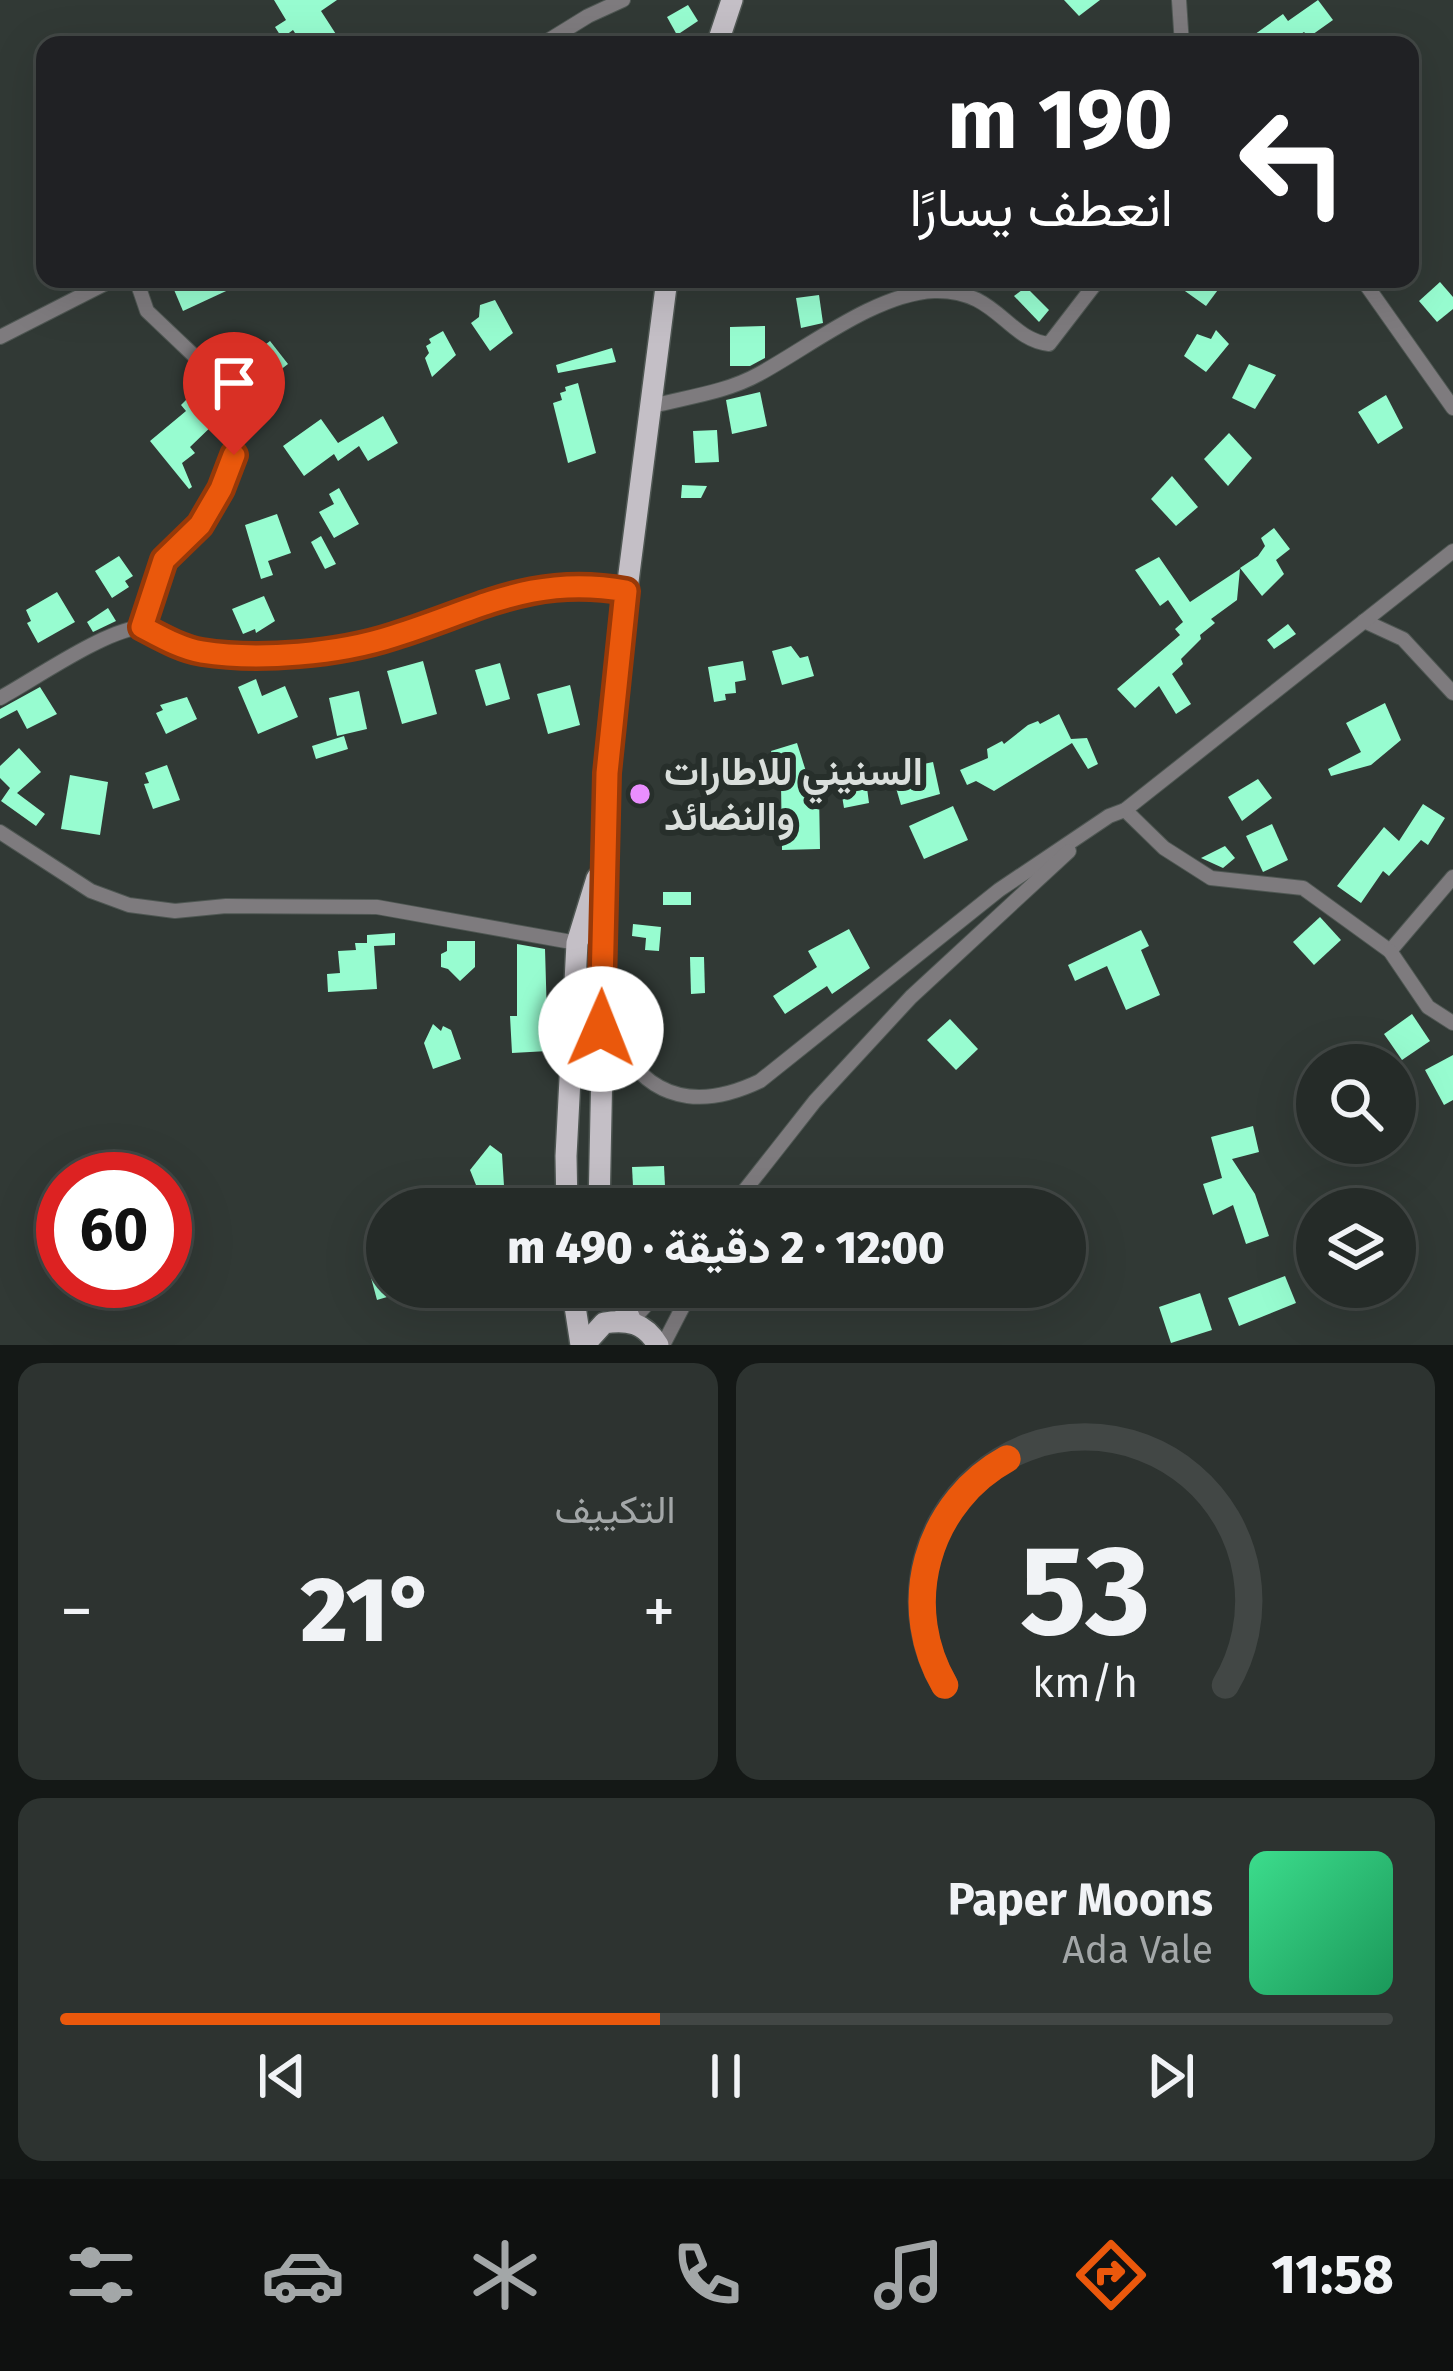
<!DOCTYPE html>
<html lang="ar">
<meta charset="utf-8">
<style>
:root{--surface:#252b28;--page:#2d3330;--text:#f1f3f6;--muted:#a3a7a8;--line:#424745;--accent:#ea580c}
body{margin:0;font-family:"Fira Sans",Vazirmatn,sans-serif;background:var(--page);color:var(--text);direction:rtl;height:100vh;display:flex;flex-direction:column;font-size:45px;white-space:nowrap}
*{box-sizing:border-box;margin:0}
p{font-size:39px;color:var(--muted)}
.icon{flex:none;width:66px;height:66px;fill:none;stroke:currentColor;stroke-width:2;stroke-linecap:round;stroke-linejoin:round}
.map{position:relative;height:1345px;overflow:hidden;direction:ltr}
.drawer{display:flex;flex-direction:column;gap:18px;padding:18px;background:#141816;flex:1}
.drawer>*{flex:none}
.hud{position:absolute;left:36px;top:36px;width:1383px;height:252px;border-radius:24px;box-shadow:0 12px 48px #0002,0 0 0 3px var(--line);direction:rtl;background:#202124;color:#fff;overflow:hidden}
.fabs{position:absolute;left:1296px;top:1044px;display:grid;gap:24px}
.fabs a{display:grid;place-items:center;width:120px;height:120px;border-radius:50%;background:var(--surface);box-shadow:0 12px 48px #0002,0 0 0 3px var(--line);font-size:60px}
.speed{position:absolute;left:36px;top:1152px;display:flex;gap:24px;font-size:60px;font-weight:700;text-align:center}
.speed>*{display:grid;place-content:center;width:156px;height:156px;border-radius:50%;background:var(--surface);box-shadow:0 12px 48px #0002,0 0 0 3px var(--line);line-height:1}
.speed .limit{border:18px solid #d22;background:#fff;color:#111}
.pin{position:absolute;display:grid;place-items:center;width:102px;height:102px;color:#fff;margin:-123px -51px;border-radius:50% 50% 50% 0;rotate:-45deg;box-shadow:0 0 12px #0007}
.pin .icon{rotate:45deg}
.me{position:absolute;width:132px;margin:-66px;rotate:1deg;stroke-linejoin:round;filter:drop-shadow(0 0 9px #0008)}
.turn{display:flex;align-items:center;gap:42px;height:252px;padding:0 48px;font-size:54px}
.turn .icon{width:156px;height:156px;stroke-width:2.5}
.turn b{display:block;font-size:84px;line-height:102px}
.big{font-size:90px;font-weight:800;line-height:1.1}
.drawer .widget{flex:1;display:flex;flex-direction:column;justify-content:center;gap:18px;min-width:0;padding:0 42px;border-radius:24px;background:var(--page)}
.drawer .dial{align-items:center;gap:0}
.dial svg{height:312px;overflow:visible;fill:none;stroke:var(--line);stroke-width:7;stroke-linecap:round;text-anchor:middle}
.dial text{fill:var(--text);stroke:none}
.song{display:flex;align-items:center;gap:36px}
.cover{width:144px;height:144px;border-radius:18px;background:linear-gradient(135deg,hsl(150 70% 55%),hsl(150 70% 35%))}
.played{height:12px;border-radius:6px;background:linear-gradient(90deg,var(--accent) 45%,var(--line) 45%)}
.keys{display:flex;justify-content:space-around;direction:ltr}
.heat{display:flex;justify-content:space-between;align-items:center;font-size:66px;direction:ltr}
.drawer .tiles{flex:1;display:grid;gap:18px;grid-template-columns:1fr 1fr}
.widget:last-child{grid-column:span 2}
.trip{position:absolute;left:366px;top:1188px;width:720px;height:120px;border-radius:60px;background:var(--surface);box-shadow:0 12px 48px #0002,0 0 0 3px var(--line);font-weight:800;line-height:120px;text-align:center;direction:rtl}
.tab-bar{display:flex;height:192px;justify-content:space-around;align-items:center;background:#0f1110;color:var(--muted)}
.tab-bar .icon{width:84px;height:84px}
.tab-bar .on{color:var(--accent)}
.tab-bar b{font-size:54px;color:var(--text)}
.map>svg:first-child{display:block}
</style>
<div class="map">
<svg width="1453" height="1345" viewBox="0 0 1453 1345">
<rect width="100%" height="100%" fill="#313935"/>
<g fill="#97fcd0">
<path d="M274 0H337L321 11 343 45H303L293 30 282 38 275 27 286 20Z"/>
<path d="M1064 0H1100L1079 16Z"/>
<path d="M1318 0 1333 20 1309 37 1304 32 1284 45H1258L1251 37 1283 14 1288 21Z"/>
<path d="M688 5 698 21 677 35 667 17Z"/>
<path d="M186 279H252L183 311 172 285Z"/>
<path d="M1168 279H1226L1206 306Z"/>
<path d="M1440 282 1453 297V309L1437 322 1419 301Z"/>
<path d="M1026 287 1049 310 1039 322 1014 296Z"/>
<path d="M819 295 823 323 801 328 796 298Z"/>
<path d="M495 300 513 333 490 351 471 323 479 317 480 305Z"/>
<path d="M765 326V358L750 366H730V327Z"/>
<path d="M1216 330 1229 344 1206 372 1184 356 1197 334 1211 339Z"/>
<path d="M443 331 456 355 432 377 425 358 429 353 426 346 431 343 429 339Z"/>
<path d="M270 341 288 364 253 391 235 368Z"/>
<path d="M612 348 616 362 558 373 556 365Z"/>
<path d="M1249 364 1276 375 1255 409 1232 398Z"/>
<path d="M578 383 596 453 568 463 553 403 562 400 560 393 566 391 565 387Z"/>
<path d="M198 388 209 400 218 420 190 447 195 453 182 463 192 487 189 489 150 441 186 411 181 405Z"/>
<path d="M760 392 767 426 732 434 726 400Z"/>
<path d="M1386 395 1403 428 1378 444 1358 412Z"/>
<path d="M383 416 398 443 368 461 359 446 338 461 334 454 304 476 283 446 321 419 338 443Z"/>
<path d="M717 430 719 462 695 463 693 431Z"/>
<path d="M1229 433 1252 458 1228 486 1204 459Z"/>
<path d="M1172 476 1198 507 1176 526 1151 499Z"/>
<path d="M682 485 707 486 701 498H681Z"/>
<path d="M339 488 359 524 334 538 319 512 334 504 329 494Z"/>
<path d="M277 514 291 553 268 561 273 575 261 579 245 525Z"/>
<path d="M1274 528 1290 549 1276 560 1284 574 1262 596 1240 568 1258 556 1265 546 1261 538Z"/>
<path d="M321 536 336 564 325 569 311 542Z"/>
<path d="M119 556 133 576 125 581 129 587 112 598 95 571Z"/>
<path d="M1159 557 1190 602 1240 569 1237 600 1211 619 1215 623 1200 635 1201 639 1181 659 1183 664 1172 674 1191 704 1176 714 1159 686 1135 708 1117 689 1180 635 1175 629 1183 622 1168 600 1160 606 1135 570Z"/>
<path d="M57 592 75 622 38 643 27 623 31 621 26 610Z"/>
<path d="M264 596 275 621 256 633 255 629 243 634 232 609Z"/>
<path d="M108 608 116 621 93 632 87 622Z"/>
<path d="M1288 624 1296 634 1274 649 1267 640Z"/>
<path d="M791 646 800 658 808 656 814 676 782 685 772 651Z"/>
<path d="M423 661 437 714 402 724 387 671Z"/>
<path d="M743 661 746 680 735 682 736 693 725 694 726 700 714 702 708 667Z"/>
<path d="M500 663 510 699 486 706 475 670Z"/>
<path d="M256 679 262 696 285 686 298 717 258 734 238 687Z"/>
<path d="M570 685 580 725 548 734 537 694Z"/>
<path d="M40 687 57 714 27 729 17 710 0 719V709Z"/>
<path d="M359 691 367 729 337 736 329 698Z"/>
<path d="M187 697 197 719 166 734 156 713 163 710 160 705Z"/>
<path d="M1385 703 1401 740 1371 765 1331 776 1328 769 1361 752 1346 723Z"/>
<path d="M1059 714 1071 739 1087 738 1098 764 1088 769 1072 743 994 791 976 781 967 785 960 770 988 758 987 749 1002 741 1004 744 1028 725 1038 721 1040 724Z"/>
<path d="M344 736 348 749 316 759 312 746Z"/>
<path d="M797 743 809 781 865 773 869 803 844 808 841 790 819 793 820 849 782 850 781 783 776 785 770 766 775 764 771 751Z"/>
<path d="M19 748 41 772 17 793 45 814 36 826 1 801 10 788 0 778V766Z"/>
<path d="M933 762 940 794 901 805 891 771Z"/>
<path d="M167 765 180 800 153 809 144 784 149 783 145 773Z"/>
<path d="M70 775 108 782 100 835 61 829Z"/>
<path d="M1258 779 1272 798 1242 821 1228 797Z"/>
<path d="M1423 804 1445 818 1428 845 1421 840 1389 876 1383 871 1361 903 1337 886 1384 827 1399 841Z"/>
<path d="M953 806 968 840 924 859 909 826Z"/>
<path d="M1272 824 1288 860 1263 872 1246 836Z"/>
<path d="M1225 846 1235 858 1223 868 1201 858Z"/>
<rect x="663" y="892" width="28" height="13"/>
<path d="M1320 917 1341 940 1314 965 1293 942Z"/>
<path d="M633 924 661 927 659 951 645 950 646 938 632 936Z"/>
<path d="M849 929 870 968 832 994 827 986 785 1014 773 996 817 967 808 951Z"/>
<path d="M1141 930 1149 946 1141 950 1160 995 1126 1010 1107 966 1075 981 1068 965Z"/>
<path d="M395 933V945L374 946 377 989 328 992 327 974 340 973 338 951 356 950 355 943H367V935Z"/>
<path d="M447 941H475V967L460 981 448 969 441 967V954L447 951Z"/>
<path d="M517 944 545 949 548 1051 512 1053 510 1016H517Z"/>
<path d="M690 957H704L705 993 691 994Z"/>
<path d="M1412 1014 1430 1041 1402 1060 1384 1034Z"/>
<path d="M950 1019 978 1049 956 1070 927 1040Z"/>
<path d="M433 1024 441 1031 443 1026 451 1030 461 1059 433 1069 424 1043Z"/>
<path d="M1453 1055V1100L1444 1105 1425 1070Z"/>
<path d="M1253 1126 1259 1152 1232 1159 1255 1194 1269 1236 1246 1244 1233 1205 1213 1215 1203 1184 1222 1178 1211 1137Z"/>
<path d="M490 1145 502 1154 504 1186 480 1195 470 1170Z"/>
<path d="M664 1166 665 1186H633L632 1167Z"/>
<path d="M926 1191 978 1204V1209H921Z"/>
<path d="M387 1253V1297L377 1300 366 1259Z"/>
<path d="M1285 1276 1296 1303 1239 1326 1228 1298Z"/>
<path d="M1200 1293 1212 1330 1171 1343 1159 1307Z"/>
</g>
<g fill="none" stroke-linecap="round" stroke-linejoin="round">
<defs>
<g id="minor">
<path d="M1179 0 1182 45"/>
<path d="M541 45 588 16 623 0"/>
<path d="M136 279 147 311 207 368 228 414 234 455 221 489 200 525 163 560 142 627"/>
<path d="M1362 279 1453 408"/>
<path d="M0 337 114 279"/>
<path d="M652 406C687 397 727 392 759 374 809 347 875 294 934 291 997 289 1006 339 1049 344L1099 279"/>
<path d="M1364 621 1403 639 1453 693"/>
<path d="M0 698C33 680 104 631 138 628 156 627 179 647 197 652 235 661 286 655 325 651 436 641 505 569 625 591"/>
<path d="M1125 810 1164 848 1211 878 1303 888 1390 951 1453 877"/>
<path d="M0 832 91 891 129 905 175 911 226 906 377 907 577 943 582 940"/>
<path d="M1390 951 1428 1007 1453 1023"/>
<path d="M610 1024C611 1038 619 1046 627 1057 661 1105 710 1105 760 1081L999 890 1109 816 1125 810 1453 551"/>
<path d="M730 1209 815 1101 911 997 1069 851"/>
<path d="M631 1322 662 1287"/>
<path d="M663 1345 693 1287"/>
</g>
<g id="primary">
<path d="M717 45 732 0"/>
<path d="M567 1209 566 1156 577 943 597 878"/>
<path d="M599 1209 605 921 602 860 609 729 667 279"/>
<path d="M572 1287 581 1345"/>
<path d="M617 1287 631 1322"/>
<path d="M584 1345 604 1323C628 1319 645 1323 658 1345"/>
</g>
</defs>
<use href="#minor" stroke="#4f5753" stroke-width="16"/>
<use href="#primary" stroke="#4f5753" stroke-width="24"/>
<use href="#minor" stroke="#7e7b7e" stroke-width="14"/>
<use href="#primary" stroke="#c4bfc6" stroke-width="21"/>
</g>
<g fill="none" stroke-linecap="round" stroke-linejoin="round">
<defs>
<path id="route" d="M234 455 221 489 200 525 164 560 142 627C161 637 182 649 202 652 259 661 339 654 394 636 478 610 532 574 626 591L607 773 601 1029"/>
</defs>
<use href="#route" stroke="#983908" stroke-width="30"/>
<use href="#route" stroke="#ea580c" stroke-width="21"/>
</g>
<circle fill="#e98efe" stroke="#272f2b" stroke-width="4.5" cx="640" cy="794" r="12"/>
<g text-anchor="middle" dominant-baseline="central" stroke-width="12" stroke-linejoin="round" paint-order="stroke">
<g font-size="39" font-weight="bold" fill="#dadfdc" stroke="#272f2b" text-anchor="start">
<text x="664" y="772">السنيني للاطارات<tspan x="664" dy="45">والنضائد</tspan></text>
</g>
</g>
</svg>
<div class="fabs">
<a><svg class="icon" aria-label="search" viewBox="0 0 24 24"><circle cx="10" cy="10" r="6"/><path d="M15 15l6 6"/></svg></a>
<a><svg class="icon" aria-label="layers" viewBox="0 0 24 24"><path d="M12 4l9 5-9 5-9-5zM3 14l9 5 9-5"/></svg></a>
</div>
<div class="speed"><div class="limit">60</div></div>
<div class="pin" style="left:234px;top:455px;background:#d93025"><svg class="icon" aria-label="arrive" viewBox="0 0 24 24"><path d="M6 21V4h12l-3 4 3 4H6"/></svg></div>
<svg class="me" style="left:601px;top:1029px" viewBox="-20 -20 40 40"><circle r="19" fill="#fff"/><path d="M0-13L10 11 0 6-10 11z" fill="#ea580c"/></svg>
<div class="trip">12:00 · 2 دقيقة · 490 m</div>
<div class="hud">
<div class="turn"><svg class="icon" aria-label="left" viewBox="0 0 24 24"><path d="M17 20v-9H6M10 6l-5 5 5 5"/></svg><div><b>190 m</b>انعطف يسارًا</div></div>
</div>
</div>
<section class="drawer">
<div class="tiles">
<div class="widget dial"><svg viewBox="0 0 100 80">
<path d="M14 69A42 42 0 1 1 86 69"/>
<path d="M14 69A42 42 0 0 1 30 11" stroke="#ea580c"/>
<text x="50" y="56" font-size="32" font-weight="700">53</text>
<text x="50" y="72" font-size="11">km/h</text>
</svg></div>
<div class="widget"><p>التكييف</p>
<div class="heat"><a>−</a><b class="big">21°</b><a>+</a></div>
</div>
<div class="widget">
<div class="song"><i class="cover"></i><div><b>Paper Moons</b><p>Ada Vale</p></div></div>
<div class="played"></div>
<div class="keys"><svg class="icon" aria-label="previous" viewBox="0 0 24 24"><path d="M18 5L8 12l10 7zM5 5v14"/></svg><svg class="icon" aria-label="pause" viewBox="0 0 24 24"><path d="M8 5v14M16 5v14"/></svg><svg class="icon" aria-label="next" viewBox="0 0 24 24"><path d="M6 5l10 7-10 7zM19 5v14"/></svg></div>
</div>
</div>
</section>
<nav class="tab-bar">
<b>11:58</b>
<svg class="icon on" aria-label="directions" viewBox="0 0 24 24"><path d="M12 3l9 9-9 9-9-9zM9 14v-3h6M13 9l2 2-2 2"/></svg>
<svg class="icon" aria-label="music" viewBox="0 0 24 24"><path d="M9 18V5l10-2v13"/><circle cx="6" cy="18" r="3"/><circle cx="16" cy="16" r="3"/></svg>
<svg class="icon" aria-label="phone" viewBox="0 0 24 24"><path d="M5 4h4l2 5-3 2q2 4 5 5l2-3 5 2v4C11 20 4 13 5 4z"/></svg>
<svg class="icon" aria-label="climate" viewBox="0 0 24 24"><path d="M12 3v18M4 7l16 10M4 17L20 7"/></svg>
<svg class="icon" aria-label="car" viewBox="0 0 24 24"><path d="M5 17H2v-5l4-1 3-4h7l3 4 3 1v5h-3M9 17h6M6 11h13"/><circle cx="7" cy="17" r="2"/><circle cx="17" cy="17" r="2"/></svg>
<svg class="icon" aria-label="filters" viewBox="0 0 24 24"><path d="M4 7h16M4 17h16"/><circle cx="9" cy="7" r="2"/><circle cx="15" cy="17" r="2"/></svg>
</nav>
